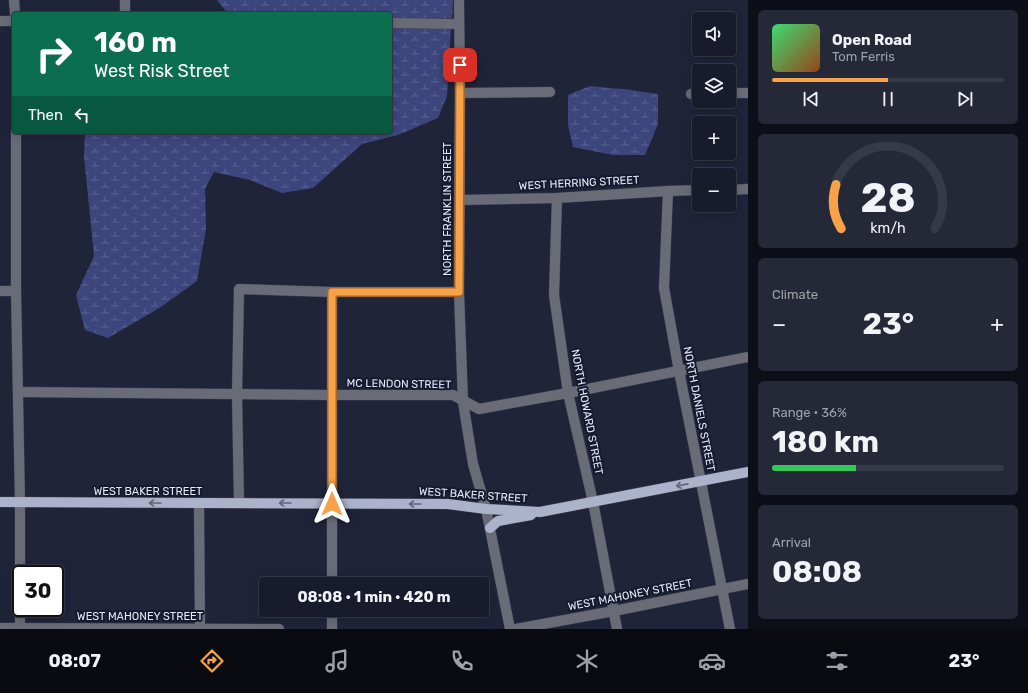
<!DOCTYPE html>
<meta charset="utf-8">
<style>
:root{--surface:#171b2b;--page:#242837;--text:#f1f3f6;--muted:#9ea1a9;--line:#363947;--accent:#f7a148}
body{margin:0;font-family:Rubik,sans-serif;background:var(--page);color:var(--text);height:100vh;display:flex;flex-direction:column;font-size:15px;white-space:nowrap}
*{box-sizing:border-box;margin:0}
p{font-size:13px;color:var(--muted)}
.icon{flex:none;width:22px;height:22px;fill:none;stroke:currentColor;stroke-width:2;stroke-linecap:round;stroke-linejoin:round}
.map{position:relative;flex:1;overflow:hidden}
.details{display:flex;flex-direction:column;gap:10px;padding:10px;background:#0d0f18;width:280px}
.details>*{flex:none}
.guide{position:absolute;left:12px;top:12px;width:380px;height:122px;border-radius:4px;box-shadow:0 2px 10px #0003,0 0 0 1px var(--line);background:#0b6e4f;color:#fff;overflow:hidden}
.tools{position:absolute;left:692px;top:12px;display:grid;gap:8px}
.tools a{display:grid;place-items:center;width:44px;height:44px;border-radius:4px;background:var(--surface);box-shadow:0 2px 10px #0003,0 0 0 1px var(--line);font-size:20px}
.speed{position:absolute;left:12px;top:565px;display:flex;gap:8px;font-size:20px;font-weight:700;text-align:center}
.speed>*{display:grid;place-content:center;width:52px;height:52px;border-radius:50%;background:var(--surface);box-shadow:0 2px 10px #0003,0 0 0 1px var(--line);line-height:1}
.speed .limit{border:2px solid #111;border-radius:6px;background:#fff;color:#111}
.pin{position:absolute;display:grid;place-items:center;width:34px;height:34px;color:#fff;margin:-17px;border-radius:8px;box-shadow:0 2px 6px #0006}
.me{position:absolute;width:44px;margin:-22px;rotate:0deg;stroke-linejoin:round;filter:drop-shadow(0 0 3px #0008)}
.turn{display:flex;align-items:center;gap:14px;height:84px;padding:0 16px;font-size:18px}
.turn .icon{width:52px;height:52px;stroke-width:2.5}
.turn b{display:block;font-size:28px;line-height:34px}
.then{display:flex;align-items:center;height:38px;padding:0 16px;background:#0003;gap:8px;font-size:15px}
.big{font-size:30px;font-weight:700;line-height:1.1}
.details .card{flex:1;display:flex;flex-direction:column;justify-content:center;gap:6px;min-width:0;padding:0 14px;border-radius:6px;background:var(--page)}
.details .dial{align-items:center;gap:0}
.dial svg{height:104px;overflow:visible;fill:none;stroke:var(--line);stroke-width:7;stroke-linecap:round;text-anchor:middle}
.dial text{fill:var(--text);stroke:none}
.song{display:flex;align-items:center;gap:12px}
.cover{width:48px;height:48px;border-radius:6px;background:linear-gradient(135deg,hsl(140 70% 55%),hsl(20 70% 35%))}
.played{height:4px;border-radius:2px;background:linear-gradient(90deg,var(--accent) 50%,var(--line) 50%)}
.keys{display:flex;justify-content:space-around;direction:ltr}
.heat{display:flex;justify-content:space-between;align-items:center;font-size:22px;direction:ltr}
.charge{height:6px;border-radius:3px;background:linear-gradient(90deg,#34c759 36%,var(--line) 0)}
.trip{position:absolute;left:259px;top:577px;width:230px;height:40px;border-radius:4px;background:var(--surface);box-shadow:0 2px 10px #0003,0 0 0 1px var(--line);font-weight:700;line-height:40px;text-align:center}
.dock{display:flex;height:64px;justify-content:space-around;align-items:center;background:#090b11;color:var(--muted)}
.dock .icon{width:28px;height:28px}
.dock .current{color:var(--accent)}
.dock b{font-size:18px;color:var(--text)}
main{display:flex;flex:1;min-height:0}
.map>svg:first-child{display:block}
</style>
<main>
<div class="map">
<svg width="748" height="629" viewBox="0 0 748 629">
<defs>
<pattern id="wetland-marsh" width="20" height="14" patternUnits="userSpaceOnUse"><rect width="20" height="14" fill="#3c467d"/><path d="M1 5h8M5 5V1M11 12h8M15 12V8" fill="none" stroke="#586190"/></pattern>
</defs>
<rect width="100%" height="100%" fill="#1f2439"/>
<g fill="url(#wetland-marsh)">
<path d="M217 0H453L452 18H390V14H228Z"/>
<path d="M390 28 451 29 447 96 438 118 398 135 362 144 313 188 282 193 250 180 214 172 205 189 206 229 197 281 161 307 108 338 85 330 76 295 94 256 84 156 85 132H390Z"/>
<path d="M590 86 631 90 658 94V124L645 155H613L573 147 568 125V95Z"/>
</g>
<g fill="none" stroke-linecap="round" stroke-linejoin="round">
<defs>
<g id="minor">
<path d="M14 0 15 14"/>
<path d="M459 0 460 93 459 292 463 402 473 464 486 509 510 629"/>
<path d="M125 14V0"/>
<path d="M0 21H14"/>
<path d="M390 23 459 24"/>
<path d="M460 93 550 92"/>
<path d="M729 93H748"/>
<path d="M691 94H699"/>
<path d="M16 132V291L20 503V628"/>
<path d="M729 190 748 189"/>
<path d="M668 191 664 288 679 371 730 629"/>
<path d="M557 198 554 295 568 393 593 502 617 629"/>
<path d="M460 200 557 198 668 191 699 190"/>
<path d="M0 291H16"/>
<path d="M18 392 332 395H453L479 409 568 393 748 357"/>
<path d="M199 503 200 629"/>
<path d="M239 503 237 394 239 289 332 292H459"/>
<path d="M332 584V292"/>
<path d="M332 610V629"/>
<path d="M0 628 279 629"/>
<path d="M516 629 614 611 748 584"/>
</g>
<g id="major">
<path d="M0 502 448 504 486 509 540 512 748 472"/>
<path d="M490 528 498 521 531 515"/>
</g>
</defs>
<use href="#minor" stroke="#3b4054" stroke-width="11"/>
<use href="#major" stroke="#3b4054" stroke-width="11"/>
<use href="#minor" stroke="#696c77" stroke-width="10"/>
<use href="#major" stroke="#acb2ca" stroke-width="10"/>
</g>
<defs><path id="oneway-shaft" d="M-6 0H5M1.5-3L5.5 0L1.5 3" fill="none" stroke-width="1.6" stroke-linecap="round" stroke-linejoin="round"/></defs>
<g stroke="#61667c">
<use href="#oneway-shaft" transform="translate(682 485) rotate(169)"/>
<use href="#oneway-shaft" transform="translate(155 503) rotate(-180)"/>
<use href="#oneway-shaft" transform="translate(285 503) rotate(-180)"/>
<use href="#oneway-shaft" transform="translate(415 504) rotate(180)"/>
</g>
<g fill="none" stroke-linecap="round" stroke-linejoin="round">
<defs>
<path id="route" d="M332 504V292H459L460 65"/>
</defs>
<use href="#route" stroke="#a1692f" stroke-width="10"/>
<use href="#route" stroke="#f7a148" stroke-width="7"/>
</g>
<g text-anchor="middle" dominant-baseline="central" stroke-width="4" stroke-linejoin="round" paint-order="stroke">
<g font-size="11" fill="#e5e9f8" stroke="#161a2f">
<text transform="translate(579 183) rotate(-3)">WEST HERRING STREET</text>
<text transform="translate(447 209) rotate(-90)">NORTH FRANKLIN STREET</text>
<text transform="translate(399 384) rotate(1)">MC LENDON STREET</text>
<text transform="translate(699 409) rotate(79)">NORTH DANIELS STREET</text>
<text transform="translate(587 412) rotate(79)">NORTH HOWARD STREET</text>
<text x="148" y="491">WEST BAKER STREET</text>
<text transform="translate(473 495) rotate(4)">WEST BAKER STREET</text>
<text transform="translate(630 595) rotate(-11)">WEST MAHONEY STREET</text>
<text x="140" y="616">WEST MAHONEY STREET</text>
</g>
</g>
</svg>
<div class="tools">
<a><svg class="icon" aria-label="sound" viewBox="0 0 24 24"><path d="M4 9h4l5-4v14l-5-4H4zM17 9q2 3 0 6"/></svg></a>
<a><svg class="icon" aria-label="layers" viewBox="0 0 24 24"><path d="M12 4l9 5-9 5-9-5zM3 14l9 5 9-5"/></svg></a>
<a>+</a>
<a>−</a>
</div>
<div class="speed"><div class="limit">30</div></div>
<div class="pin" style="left:460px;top:65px;background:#d93025"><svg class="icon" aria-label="arrive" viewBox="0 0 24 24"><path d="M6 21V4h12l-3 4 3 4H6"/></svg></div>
<svg class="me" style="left:332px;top:504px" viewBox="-20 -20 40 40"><path d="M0-17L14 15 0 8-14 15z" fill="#f7a148" stroke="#fff" stroke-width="4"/></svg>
<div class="trip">08:08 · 1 min · 420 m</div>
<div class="guide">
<div class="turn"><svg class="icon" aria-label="right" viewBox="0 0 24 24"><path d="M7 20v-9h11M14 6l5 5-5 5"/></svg><div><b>160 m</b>West Risk Street</div></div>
<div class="then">Then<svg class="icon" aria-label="left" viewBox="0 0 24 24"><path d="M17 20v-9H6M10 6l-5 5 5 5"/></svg></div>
</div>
</div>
<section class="details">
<div class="card">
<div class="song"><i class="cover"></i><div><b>Open Road</b><p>Tom Ferris</p></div></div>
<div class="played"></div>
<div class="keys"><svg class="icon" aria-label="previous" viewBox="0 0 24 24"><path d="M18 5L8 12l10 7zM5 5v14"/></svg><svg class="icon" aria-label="pause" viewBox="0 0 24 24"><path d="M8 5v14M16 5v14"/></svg><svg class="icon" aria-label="next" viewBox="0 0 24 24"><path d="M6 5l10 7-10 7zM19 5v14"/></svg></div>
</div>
<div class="card dial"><svg viewBox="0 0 100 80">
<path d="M14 69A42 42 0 1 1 86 69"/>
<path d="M14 69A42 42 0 0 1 10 35" stroke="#f7a148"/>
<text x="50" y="56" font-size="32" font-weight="700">28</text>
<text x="50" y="72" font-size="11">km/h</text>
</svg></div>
<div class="card"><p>Climate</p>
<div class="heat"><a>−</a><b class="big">23°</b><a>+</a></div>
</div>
<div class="card"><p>Range · 36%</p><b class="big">180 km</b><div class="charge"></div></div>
<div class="card"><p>Arrival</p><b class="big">08:08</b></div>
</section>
</main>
<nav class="dock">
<b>08:07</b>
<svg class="icon current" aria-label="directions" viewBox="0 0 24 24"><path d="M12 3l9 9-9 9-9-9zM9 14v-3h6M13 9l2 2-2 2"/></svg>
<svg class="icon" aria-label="music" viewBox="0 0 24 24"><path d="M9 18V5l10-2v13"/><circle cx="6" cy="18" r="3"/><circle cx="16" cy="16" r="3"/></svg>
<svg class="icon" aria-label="phone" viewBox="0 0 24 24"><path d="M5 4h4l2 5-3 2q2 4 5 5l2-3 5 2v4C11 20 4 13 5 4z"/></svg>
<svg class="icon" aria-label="climate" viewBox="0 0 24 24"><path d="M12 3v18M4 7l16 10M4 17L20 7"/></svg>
<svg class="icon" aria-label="car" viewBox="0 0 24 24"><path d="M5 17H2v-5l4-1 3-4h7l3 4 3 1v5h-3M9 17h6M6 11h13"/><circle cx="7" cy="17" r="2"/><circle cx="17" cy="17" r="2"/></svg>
<svg class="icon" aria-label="filters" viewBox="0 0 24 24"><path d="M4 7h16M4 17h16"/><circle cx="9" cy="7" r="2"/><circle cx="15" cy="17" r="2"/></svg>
<b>23°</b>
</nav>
